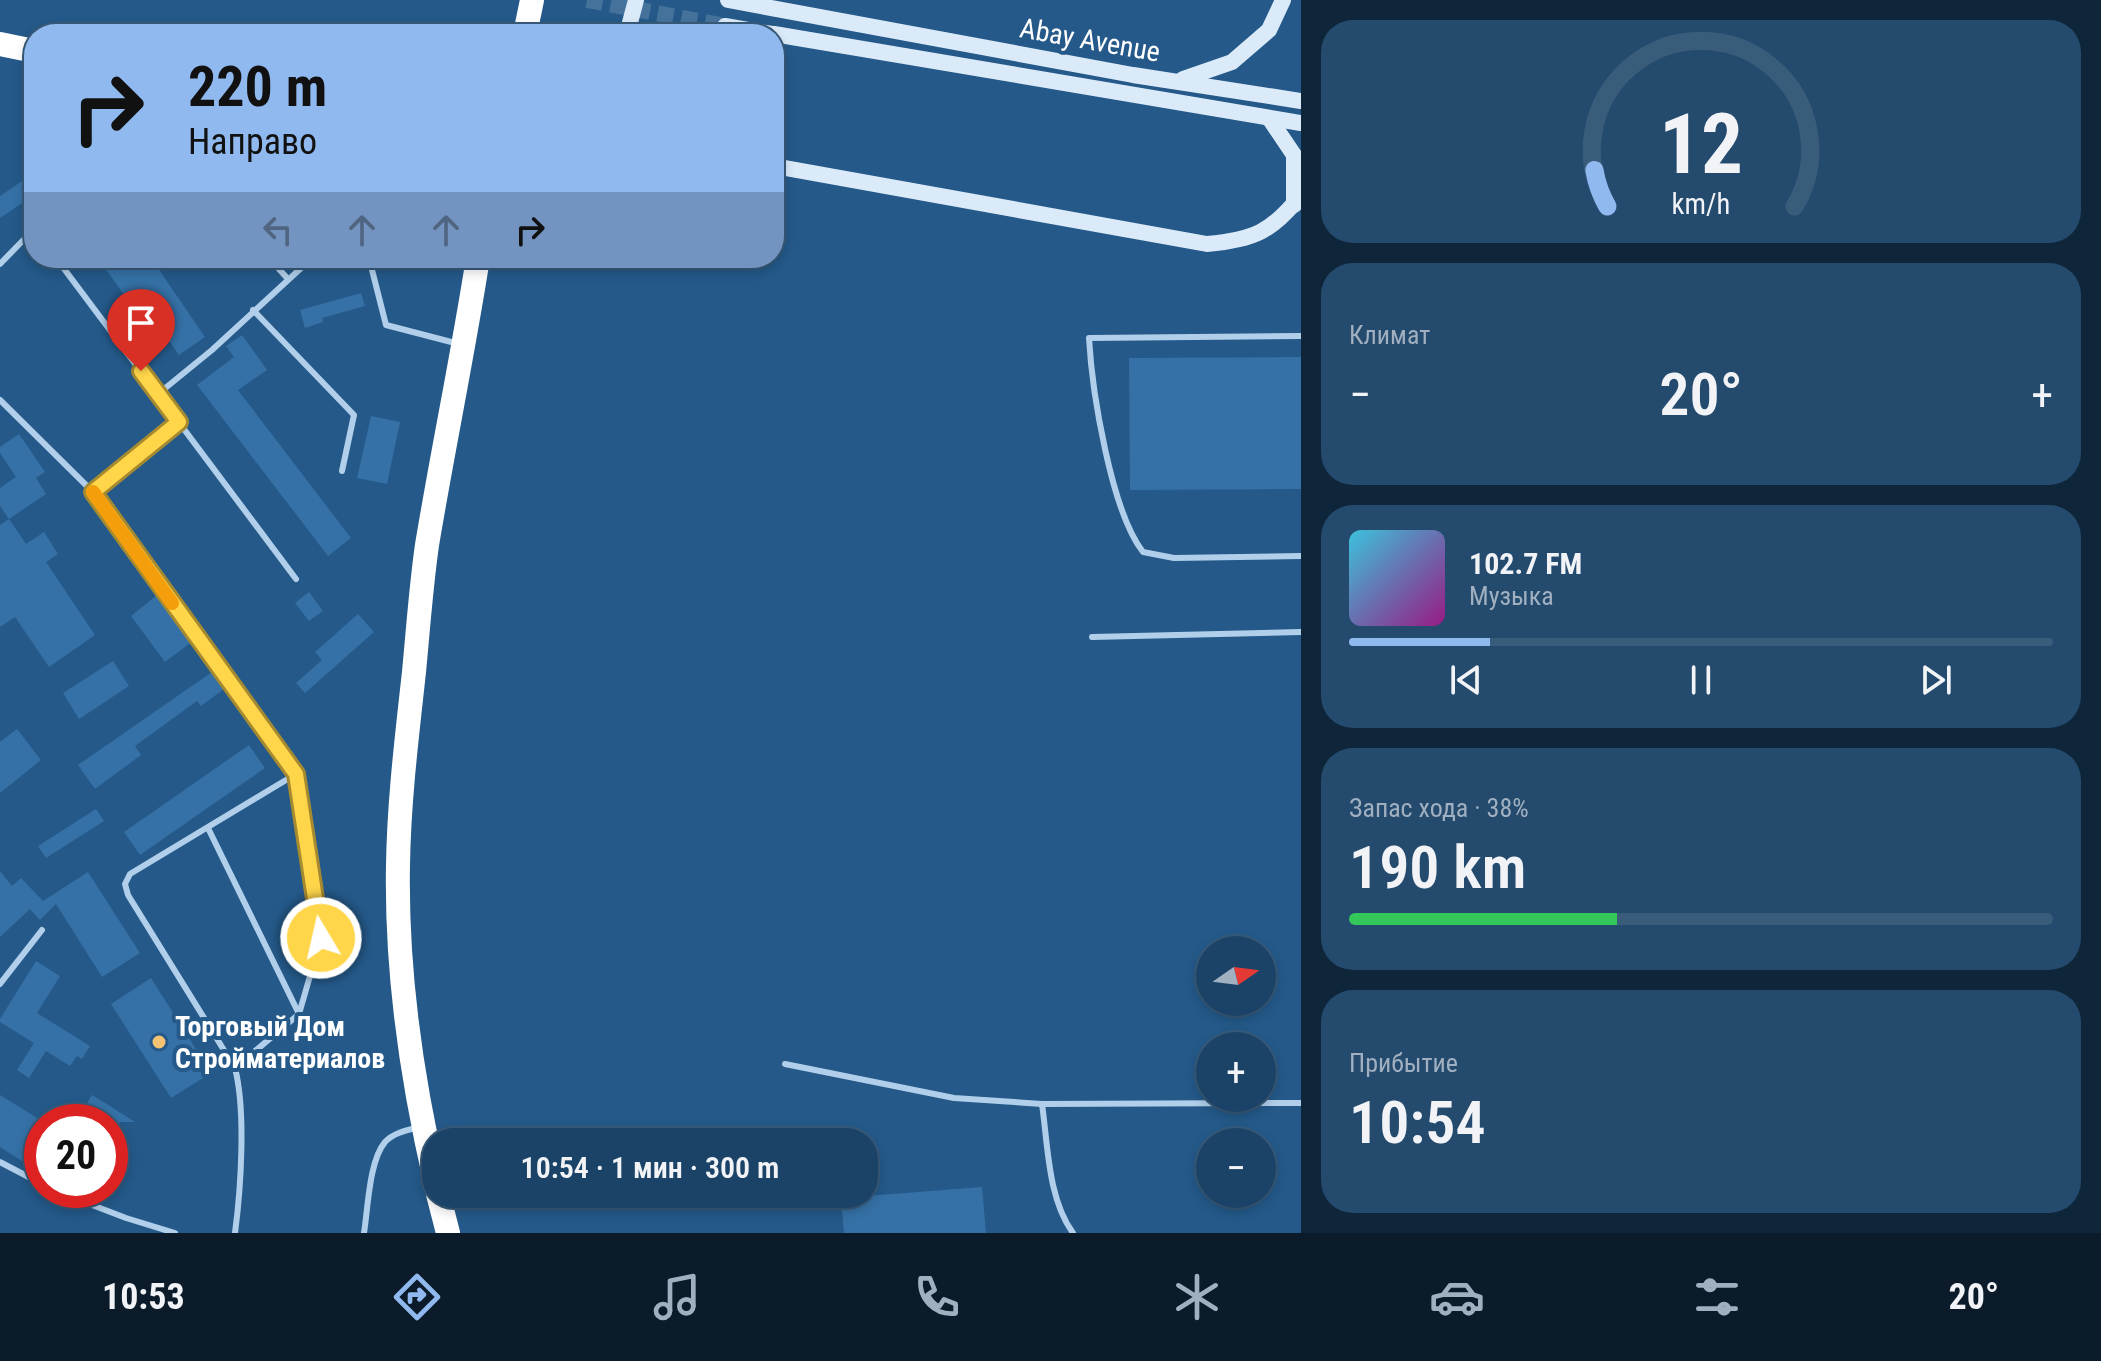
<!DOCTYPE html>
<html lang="ru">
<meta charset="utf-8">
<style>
:root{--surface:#1b4367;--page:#244a6d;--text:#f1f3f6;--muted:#a0b0c0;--line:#395c7b;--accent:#90b9f0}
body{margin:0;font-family:"Roboto Condensed",sans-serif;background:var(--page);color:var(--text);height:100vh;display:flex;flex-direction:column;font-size:30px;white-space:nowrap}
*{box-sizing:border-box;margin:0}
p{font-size:26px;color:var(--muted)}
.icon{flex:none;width:44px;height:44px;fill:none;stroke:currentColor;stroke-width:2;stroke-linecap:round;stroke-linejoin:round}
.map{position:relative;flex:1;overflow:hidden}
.sheet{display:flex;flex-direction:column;gap:20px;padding:20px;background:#0f2539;width:800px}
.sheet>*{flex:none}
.top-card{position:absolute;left:24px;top:24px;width:760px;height:244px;border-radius:32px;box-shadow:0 4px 12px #0003,0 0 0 2px var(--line);background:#90b9f0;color:#111;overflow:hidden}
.needle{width:52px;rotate:76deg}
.fabs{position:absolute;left:1196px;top:936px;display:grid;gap:16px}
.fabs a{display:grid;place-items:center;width:80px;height:80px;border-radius:50%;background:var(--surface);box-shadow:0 4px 12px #0003,0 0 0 2px var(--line);font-size:40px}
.speed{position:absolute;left:24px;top:1104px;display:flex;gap:16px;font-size:40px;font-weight:700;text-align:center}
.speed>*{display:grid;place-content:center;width:104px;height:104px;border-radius:50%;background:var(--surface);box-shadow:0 4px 12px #0003,0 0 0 2px var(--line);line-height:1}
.speed .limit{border:12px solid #d22;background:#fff;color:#111}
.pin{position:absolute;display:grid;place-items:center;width:68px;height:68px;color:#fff;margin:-82px -34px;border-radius:50% 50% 50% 0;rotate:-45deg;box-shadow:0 0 8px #0007}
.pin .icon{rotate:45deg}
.me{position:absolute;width:88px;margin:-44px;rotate:351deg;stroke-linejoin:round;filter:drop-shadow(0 0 6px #0008)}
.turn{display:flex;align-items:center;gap:28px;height:168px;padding:0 32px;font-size:36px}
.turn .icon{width:104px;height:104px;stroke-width:2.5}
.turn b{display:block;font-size:56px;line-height:68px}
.lanes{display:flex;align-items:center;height:76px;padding:0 32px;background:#0003;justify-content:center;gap:40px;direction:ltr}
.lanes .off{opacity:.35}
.big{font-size:60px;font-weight:600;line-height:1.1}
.sheet .widget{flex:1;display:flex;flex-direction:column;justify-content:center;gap:12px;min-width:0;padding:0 28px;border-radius:32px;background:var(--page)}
.sheet .dial{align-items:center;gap:0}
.dial svg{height:208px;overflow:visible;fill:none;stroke:var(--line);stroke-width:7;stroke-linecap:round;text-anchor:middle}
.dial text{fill:var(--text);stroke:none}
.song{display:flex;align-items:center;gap:24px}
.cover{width:96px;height:96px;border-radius:12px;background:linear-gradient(135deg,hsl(190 70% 55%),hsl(310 70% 35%))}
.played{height:8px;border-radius:4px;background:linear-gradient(90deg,var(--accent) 20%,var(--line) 20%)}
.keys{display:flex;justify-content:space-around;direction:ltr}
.heat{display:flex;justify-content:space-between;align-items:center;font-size:44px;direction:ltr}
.charge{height:12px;border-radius:6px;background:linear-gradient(90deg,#34c759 38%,var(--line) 0)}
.trip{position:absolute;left:422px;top:1128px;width:456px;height:80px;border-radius:32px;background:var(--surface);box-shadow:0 4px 12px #0003,0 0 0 2px var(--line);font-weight:600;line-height:80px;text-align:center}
.menu{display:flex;height:128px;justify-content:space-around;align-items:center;background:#0b1b29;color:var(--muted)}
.menu .icon{width:56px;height:56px}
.menu .current{color:var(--accent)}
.menu b{font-size:36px;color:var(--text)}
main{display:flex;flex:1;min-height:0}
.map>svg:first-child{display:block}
</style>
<main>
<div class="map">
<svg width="1301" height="1233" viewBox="0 0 1301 1233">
<rect width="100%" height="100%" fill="#245989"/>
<g fill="#3571a6">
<path d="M34 173V195L0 218V196Z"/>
<path d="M98 258H151L205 337 179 355 145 306 136 312Z"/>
<path d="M361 293 365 306 322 318 323 322 305 328 300 310Z"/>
<path d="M242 335 267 370 238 390 351 538 328 556 197 385 234 357 226 346Z"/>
<path d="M1301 357V489L1130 490 1129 358Z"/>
<path d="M371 416 400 422 387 484 357 478Z"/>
<path d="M19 434 45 472 36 478 46 494 9 519 0 506V488L16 477 0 453V447Z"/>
<path d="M9 519 26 544 44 532 58 554 46 562 95 635 49 667 15 617 0 627V525Z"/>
<path d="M309 592 323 611 309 621 295 603Z"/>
<path d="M157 595 193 641 165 662 131 616Z"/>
<path d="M358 614 374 632 305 693 296 683 322 660 315 652Z"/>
<path d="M113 661 129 686 79 719 63 693Z"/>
<path d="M212 672 224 689 201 706 197 701 135 746 141 755 95 789 78 765Z"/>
<path d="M17 729 41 760 0 793V742Z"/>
<path d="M249 745 265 768 140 855 124 832Z"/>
<path d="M96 809 104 821 46 858 38 846Z"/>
<path d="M0 871 12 886 21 878 43 901 88 872 140 953 102 977 56 904 40 920 30 909 0 937Z"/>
<path d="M36 961 60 976 37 1013 90 1046 82 1059 77 1056 70 1066 46 1051 29 1078 17 1070 34 1043 0 1022V1019Z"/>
<path d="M151 978 211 1073 171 1098 111 1004Z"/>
<path d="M0 1095 42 1121V1165L29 1157 25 1163 0 1147Z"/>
<path d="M92 1095 110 1106 135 1122H120L110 1138V1122H83L88 1113 83 1110Z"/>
<path d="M982 1187 986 1233H844L841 1198Z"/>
</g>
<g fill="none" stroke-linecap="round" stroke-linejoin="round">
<path stroke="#45729b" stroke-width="16" stroke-dasharray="16 8" stroke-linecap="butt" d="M587 0 725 26"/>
<g stroke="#b1cfea" stroke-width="6">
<path d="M56 258 296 579"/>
<path d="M269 258 288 279"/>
<path d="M369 258 386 325 459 344"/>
<path d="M0 264 34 229"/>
<path d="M253 310 354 415 342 471"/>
<path d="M1301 336 1089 338C1092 391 1111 511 1143 552L1174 558 1301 556"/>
<path d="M158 394 212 350 312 258"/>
<path d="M0 400 93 492 296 774 321 938 299 1014 235 1068"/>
<path d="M93 492 179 422"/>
<path d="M1092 637 1301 632"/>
<path d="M208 828 299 1014"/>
<path d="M0 984 42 930"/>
<path d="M785 1064 954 1098 1042 1104 1301 1103"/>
<path d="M1042 1104C1048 1146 1048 1199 1073 1233"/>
<path d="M0 1162 42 1184"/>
<path d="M53 1190 126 1218 175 1233"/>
<path d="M235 1233C241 1188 246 1111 235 1068L128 895 125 884 130 874 296 774"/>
<path d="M364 1233C368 1208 369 1161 385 1142 393 1133 407 1130 419 1127"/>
</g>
<g stroke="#dbeaf8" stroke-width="16">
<path d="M728 0 1133 75 1301 101"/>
<path d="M725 26 772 34"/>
<path d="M774 34 1301 123"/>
<path d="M1183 79 1232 62 1269 30 1283 0"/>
<path d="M1269 118 1294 155V205"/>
<path d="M774 166 1207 244C1253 240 1272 232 1301 195"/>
</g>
<g stroke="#fff" stroke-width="24">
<path d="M525 34 532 0"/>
<path d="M0 44 34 51"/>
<path d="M436 1184C412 1081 396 971 398 865 399 800 407 736 414 672 418 630 421 587 427 545 443 449 463 354 478 258"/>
<path d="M438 1194 448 1233"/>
</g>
<path stroke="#dbeaf8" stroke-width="16" d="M627 34 636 0"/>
</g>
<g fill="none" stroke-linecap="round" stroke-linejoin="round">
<defs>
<path id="route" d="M141 371 179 422 93 492 296 774 321 938"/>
</defs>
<use href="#route" stroke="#a68a30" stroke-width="20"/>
<use href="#route" stroke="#ffd54a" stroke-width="14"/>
<path stroke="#f59e0b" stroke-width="14" d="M93 492 172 603"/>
</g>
<circle fill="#f4c474" stroke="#245989" stroke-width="3" cx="159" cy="1042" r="8"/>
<g text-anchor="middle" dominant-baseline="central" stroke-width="8" stroke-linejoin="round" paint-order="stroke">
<g font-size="28" fill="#fff" stroke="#245989">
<text transform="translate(1090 40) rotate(10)">Abay Avenue</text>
</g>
<g font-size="28" font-weight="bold" fill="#fff" stroke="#245989" text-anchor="start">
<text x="175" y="1026">Торговый Дом<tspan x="175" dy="32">Стройматериалов</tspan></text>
</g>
</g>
</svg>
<div class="fabs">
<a><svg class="needle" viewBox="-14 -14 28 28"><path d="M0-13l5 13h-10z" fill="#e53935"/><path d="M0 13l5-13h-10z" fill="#a0b0c0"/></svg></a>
<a>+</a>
<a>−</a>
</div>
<div class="speed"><div class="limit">20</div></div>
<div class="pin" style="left:141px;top:371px;background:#d93025"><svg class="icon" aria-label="arrive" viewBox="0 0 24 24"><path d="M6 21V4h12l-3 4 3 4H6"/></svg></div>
<svg class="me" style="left:321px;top:938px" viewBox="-20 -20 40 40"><circle r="17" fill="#ffd54a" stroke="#fff" stroke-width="3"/><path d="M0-11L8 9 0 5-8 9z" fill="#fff"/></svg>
<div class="trip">10:54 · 1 мин · 300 m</div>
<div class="top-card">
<div class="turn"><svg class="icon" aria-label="right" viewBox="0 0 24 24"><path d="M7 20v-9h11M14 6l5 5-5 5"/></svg><div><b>220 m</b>Направо</div></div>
<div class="lanes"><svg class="icon off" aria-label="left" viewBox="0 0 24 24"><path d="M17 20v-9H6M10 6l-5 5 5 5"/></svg><svg class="icon off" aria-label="ahead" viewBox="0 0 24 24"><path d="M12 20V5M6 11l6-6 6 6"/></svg><svg class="icon off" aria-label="ahead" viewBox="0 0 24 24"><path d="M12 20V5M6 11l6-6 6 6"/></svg><svg class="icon" aria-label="right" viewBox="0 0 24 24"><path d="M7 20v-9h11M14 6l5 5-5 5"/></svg></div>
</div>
</div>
<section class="sheet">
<div class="widget dial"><svg viewBox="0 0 100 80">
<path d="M14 69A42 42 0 1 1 86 69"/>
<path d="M14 69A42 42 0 0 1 9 55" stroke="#90b9f0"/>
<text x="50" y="56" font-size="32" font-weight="700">12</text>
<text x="50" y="72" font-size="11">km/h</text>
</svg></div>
<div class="widget"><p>Климат</p>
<div class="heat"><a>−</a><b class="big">20°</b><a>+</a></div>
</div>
<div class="widget">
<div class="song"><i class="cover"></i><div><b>102.7 FM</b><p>Музыка</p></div></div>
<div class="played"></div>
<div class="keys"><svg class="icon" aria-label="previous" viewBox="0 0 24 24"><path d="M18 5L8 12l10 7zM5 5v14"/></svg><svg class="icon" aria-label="pause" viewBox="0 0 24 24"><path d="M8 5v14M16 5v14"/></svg><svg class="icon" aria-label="next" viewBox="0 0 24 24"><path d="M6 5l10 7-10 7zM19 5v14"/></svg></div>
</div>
<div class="widget"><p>Запас хода · 38%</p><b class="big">190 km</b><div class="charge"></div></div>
<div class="widget"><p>Прибытие</p><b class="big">10:54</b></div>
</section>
</main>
<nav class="menu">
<b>10:53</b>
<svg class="icon current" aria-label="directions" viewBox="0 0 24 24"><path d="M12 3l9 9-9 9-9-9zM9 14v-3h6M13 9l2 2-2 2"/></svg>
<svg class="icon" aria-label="music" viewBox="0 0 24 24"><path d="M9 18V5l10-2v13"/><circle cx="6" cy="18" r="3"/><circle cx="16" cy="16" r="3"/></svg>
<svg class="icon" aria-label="phone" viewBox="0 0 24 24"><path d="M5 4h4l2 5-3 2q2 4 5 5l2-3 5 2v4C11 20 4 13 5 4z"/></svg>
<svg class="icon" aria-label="climate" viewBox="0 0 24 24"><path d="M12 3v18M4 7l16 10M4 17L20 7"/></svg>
<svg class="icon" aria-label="car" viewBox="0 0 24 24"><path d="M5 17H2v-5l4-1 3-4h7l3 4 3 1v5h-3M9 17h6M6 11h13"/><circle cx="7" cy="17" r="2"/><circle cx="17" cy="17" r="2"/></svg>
<svg class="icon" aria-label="filters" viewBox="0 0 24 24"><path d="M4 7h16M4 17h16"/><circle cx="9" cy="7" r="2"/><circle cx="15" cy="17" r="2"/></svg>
<b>20°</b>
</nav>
